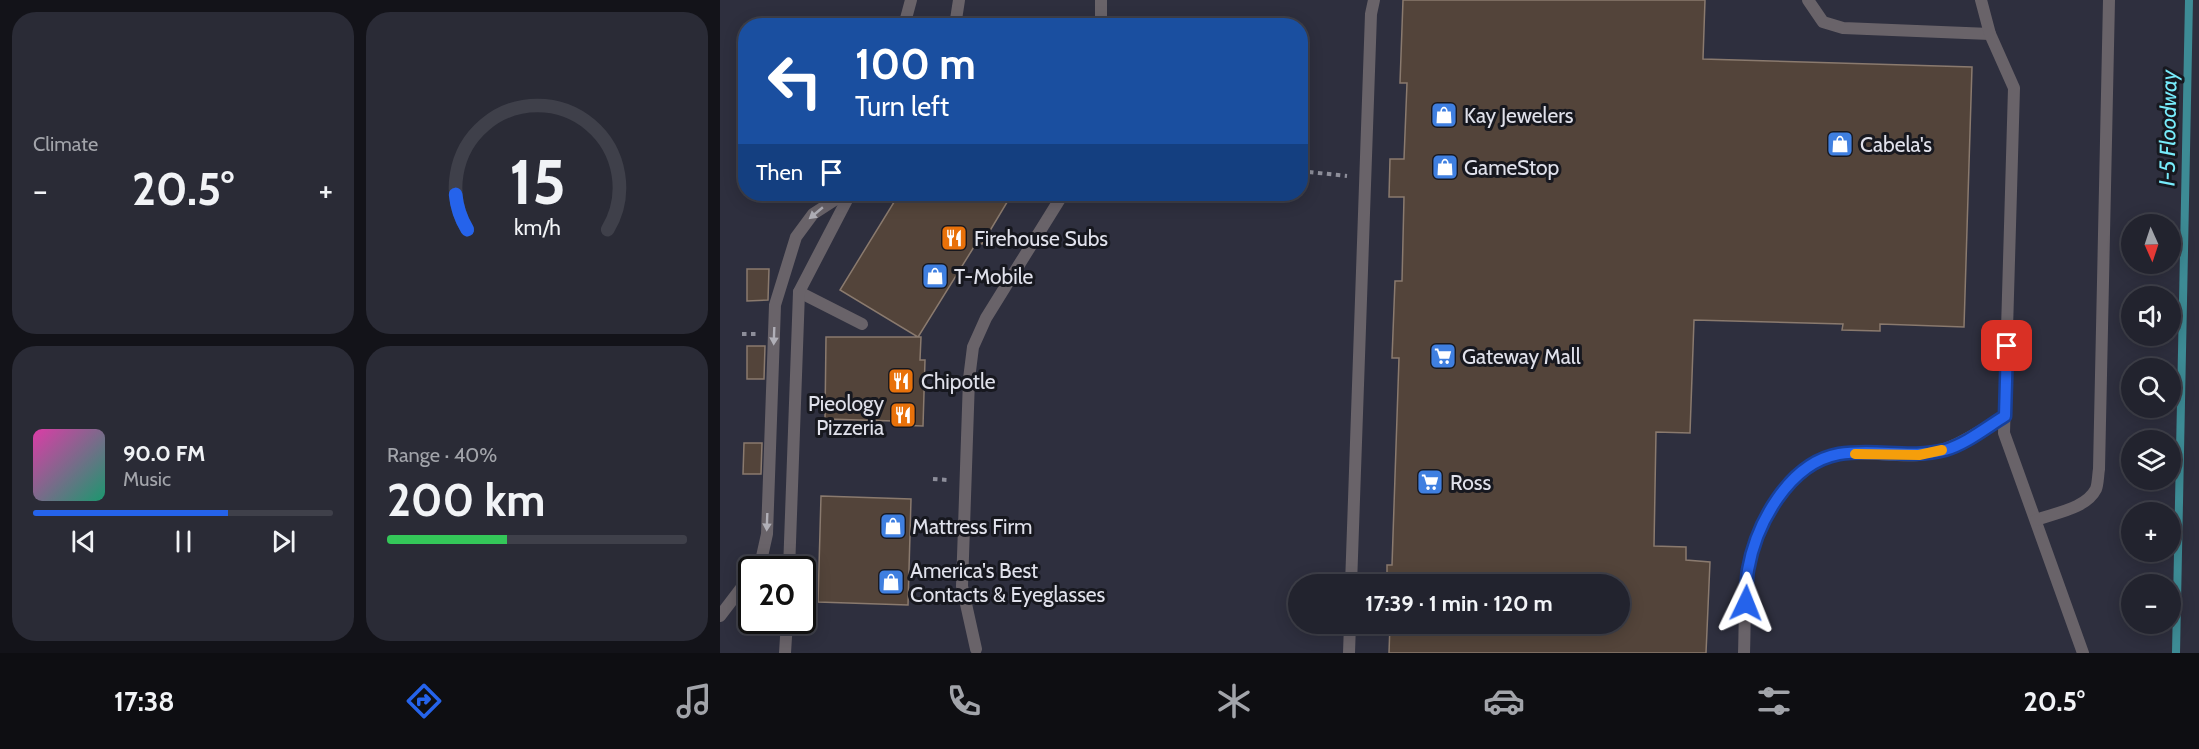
<!DOCTYPE html>
<meta charset="utf-8">
<style>
:root{--surface:#22232e;--page:#2a2b36;--text:#f1f3f6;--muted:#a2a4aa;--line:#3f404a;--accent:#2563eb}
body{margin:0;font-family:Cabin,sans-serif;background:var(--page);color:var(--text);height:100vh;display:flex;flex-direction:column;font-size:22px;white-space:nowrap}
*{box-sizing:border-box;margin:0}
p{font-size:20px;color:var(--muted)}
.icon{flex:none;width:33px;height:33px;fill:none;stroke:currentColor;stroke-width:2;stroke-linecap:round;stroke-linejoin:round}
.map{position:relative;flex:1;overflow:hidden}
.sheet{display:flex;flex-direction:column;gap:12px;padding:12px;background:#131319;width:720px}
.sheet>*{flex:none}
.hud{position:absolute;left:18px;top:18px;width:570px;height:183px;border-radius:24px;box-shadow:0 3px 15px #0003,0 0 0 2px var(--line);background:#1a4fa0;color:#fff;overflow:hidden}
.needle{width:39px;rotate:177deg}
.tools{position:absolute;left:1401px;top:214px;display:grid;gap:12px}
.tools a{display:grid;place-items:center;width:60px;height:60px;border-radius:50%;background:var(--surface);box-shadow:0 3px 15px #0003,0 0 0 2px var(--line);font-size:30px}
.speed{position:absolute;left:18px;top:556px;display:flex;gap:12px;font-size:30px;font-weight:700;text-align:center}
.speed>*{display:grid;place-content:center;width:78px;height:78px;border-radius:50%;background:var(--surface);box-shadow:0 3px 15px #0003,0 0 0 2px var(--line);line-height:1}
.speed .limit{border:3px solid #111;border-radius:9px;background:#fff;color:#111}
.pin{position:absolute;display:grid;place-items:center;width:51px;height:51px;color:#fff;margin:-26px;border-radius:12px;box-shadow:0 3px 9px #0006}
.me{position:absolute;width:66px;margin:-33px;rotate:2deg;stroke-linejoin:round;filter:drop-shadow(0 0 4px #0008)}
.turn{display:flex;align-items:center;gap:21px;height:126px;padding:0 18px;font-size:27px}
.turn .icon{width:78px;height:78px;stroke-width:2.5}
.turn b{display:block;font-size:42px;line-height:51px}
.then{display:flex;align-items:center;height:57px;padding:0 18px;background:#0003;gap:12px;font-size:22px}
.big{font-size:45px;font-weight:800;line-height:1.1}
.sheet .widget{flex:1;display:flex;flex-direction:column;justify-content:center;gap:9px;min-width:0;padding:0 21px;border-radius:24px;background:var(--page)}
.sheet .dial{align-items:center;gap:0}
.dial svg{height:156px;overflow:visible;fill:none;stroke:var(--line);stroke-width:7;stroke-linecap:round;text-anchor:middle}
.dial text{fill:var(--text);stroke:none}
.song{display:flex;align-items:center;gap:18px}
.cover{width:72px;height:72px;border-radius:9px;background:linear-gradient(135deg,hsl(320 70% 55%),hsl(160 70% 35%))}
.played{height:6px;border-radius:3px;background:linear-gradient(90deg,var(--accent) 65%,var(--line) 65%)}
.keys{display:flex;justify-content:space-around;direction:ltr}
.heat{display:flex;justify-content:space-between;align-items:center;font-size:33px;direction:ltr}
.charge{height:9px;border-radius:4px;background:linear-gradient(90deg,#34c759 40%,var(--line) 0)}
.sheet .tiles{flex:1;display:grid;gap:12px;grid-template-columns:repeat(2,1fr)}
.trip{position:absolute;left:568px;top:574px;width:342px;height:60px;border-radius:30px;background:var(--surface);box-shadow:0 3px 15px #0003,0 0 0 2px var(--line);font-weight:800;line-height:60px;text-align:center}
.tabs{display:flex;height:96px;justify-content:space-around;align-items:center;background:#0e0e12;color:var(--muted)}
.tabs .icon{width:42px;height:42px}
.tabs .current{color:var(--accent)}
.tabs b{font-size:27px;color:var(--text)}
main{display:flex;flex:1;min-height:0}
.map>svg:first-child{display:block}
</style>
<main>
<section class="sheet">
<div class="tiles">
<div class="widget"><p>Climate</p>
<div class="heat"><a>−</a><b class="big">20.5°</b><a>+</a></div>
</div>
<div class="widget dial"><svg viewBox="0 0 100 80">
<path d="M14 69A42 42 0 1 1 86 69"/>
<path d="M14 69A42 42 0 0 1 8 51" stroke="#2563eb"/>
<text x="50" y="56" font-size="32" font-weight="700">15</text>
<text x="50" y="72" font-size="11">km/h</text>
</svg></div>
<div class="widget">
<div class="song"><i class="cover"></i><div><b>90.0 FM</b><p>Music</p></div></div>
<div class="played"></div>
<div class="keys"><svg class="icon" aria-label="previous" viewBox="0 0 24 24"><path d="M18 5L8 12l10 7zM5 5v14"/></svg><svg class="icon" aria-label="pause" viewBox="0 0 24 24"><path d="M8 5v14M16 5v14"/></svg><svg class="icon" aria-label="next" viewBox="0 0 24 24"><path d="M6 5l10 7-10 7zM19 5v14"/></svg></div>
</div>
<div class="widget"><p>Range · 40%</p><b class="big">200 km</b><div class="charge"></div></div>
</div>
</section>
<div class="map">
<svg width="1479" height="653" viewBox="0 0 1479 653">
<rect width="100%" height="100%" fill="#2e2f3e"/>
<g fill="none" stroke-linecap="round" stroke-linejoin="round">
<path stroke="#3d8b95" stroke-width="8" d="M1456 653 1469 0"/>
</g>
<g fill="#53443a" stroke="#8a7a6e" stroke-width="1.5">
<path d="M683 0H985L983 59 1252 67 1244 327 1160 324V331L1122 330 1123 324 974 320 970 433 936 432 934 546 966 547V560L990 562 986 653H669L670 624H900V585H667V565H672L679 358H672L675 281H682L684 197H669L670 159H684L687 83H680Z"/>
<path d="M179 194H292L262 244 257 242 198 337H201L200 360H205L203 426 174 425V421L105 419 106 337H198L120 290Z"/>
<path d="M27 269H49L48 300 27 301Z"/>
<path d="M27 346H45L44 379H27Z"/>
<path d="M24 443H42L41 474H23Z"/>
<path d="M101 496 191 499 188 605 98 602Z"/>
</g>
<g fill="none" stroke-linecap="round" stroke-linejoin="round">
<g stroke="#8d8e9a" stroke-width="4" stroke-dasharray="4.5 4.5" stroke-linecap="butt">
<path d="M580 171 627 176"/>
<path d="M22 334H37"/>
<path d="M213 479 228 480"/>
</g>
<g stroke="#696369" stroke-width="12">
<path d="M1088 0 1103 22 1123 28 1270 34"/>
<path d="M1261 0 1270 34 1294 88 1284 433 1363 653"/>
<path d="M184 26 191 0"/>
<path d="M235 26 239 0"/>
<path d="M381 26V0"/>
<path d="M79 292 142 324"/>
<path d="M1316 520C1334 513 1366 509 1376 489 1378 484 1378 475 1379 469L1389 0"/>
<path d="M35 570 41 561 47 534 55 305 76 237 93 214 124 194"/>
<path d="M69 570 79 292 130 194"/>
<path d="M631 585 651 14 654 0"/>
<path d="M0 616 32 574"/>
<path d="M256 649 242 586 249 379 253 347 266 318 343 194"/>
<path d="M65 653 67 621"/>
<path d="M629 653 630 624"/>
<path d="M1024 653C1025 626 1024 598 1028 571 1035 525 1070 459 1121 454 1147 451 1173 457 1199 455 1231 452 1258 432 1285 416"/>
</g>
</g>
<defs><path id="oneway-solid" d="M-6-.8H1V-3.2L6.5 0L1 3.2V.8H-6Z" transform="scale(1.5)"/></defs>
<g fill="#b0afb7">
<use href="#oneway-solid" transform="translate(96 213) rotate(140)"/>
<use href="#oneway-solid" transform="translate(54 336) rotate(92)"/>
<use href="#oneway-solid" transform="translate(47 522) rotate(92)"/>
</g>
<g fill="none" stroke-linecap="round" stroke-linejoin="round">
<defs>
<path id="route" d="M1026 603C1027 592 1026 581 1028 570 1036 524 1069 463 1119 454 1155 448 1190 459 1225 450 1246 444 1267 427 1285 416L1287 346"/>
</defs>
<use href="#route" stroke="#184099" stroke-width="15"/>
<use href="#route" stroke="#2563eb" stroke-width="10"/>
<path stroke="#f59e0b" stroke-width="10" d="M1135 454 1199 455 1222 450"/>
</g>
<defs>
<symbol id="shop-square" viewBox="-11 -11 22 22"><rect x="-9" y="-9" width="18" height="18" rx="4" fill="#3f7fe0" stroke="#17181f"/><path d="M-5-2.5h2.3a2.7 3.5 0 0 1 5.4 0H5L5.5 6h-11ZM-1.5-2.5h3a1.5 2.3 0 0 0-3 0Z" fill="#fff"/></symbol>
<symbol id="restaurant-square" viewBox="-11 -11 22 22"><rect x="-9" y="-9" width="18" height="18" rx="4" fill="#e8710a" stroke="#17181f"/><path d="M-5-6h1v4h1v-4h1v4h1v-4h1v5L-1.5 .5V6h-2V.5L-5-1ZM5-6V6H3V1.5H1.5Q1.5-4 5-6Z" fill="#fff"/></symbol>
<symbol id="supermarket-square" viewBox="-11 -11 22 22"><rect x="-9" y="-9" width="18" height="18" rx="4" fill="#3f7fe0" stroke="#17181f"/><path d="M-6-5.5h2.5l.6 2H6L4.5 2H-2.5L-4.4-4H-6ZM-1.5 3.2a1.3 1.3 0 1 0 .1 0ZM3 3.2a1.3 1.3 0 1 0 .1 0Z" fill="#fff"/></symbol>
</defs>
<g fill-rule="evenodd">
<use href="#shop-square" x="709" y="100" width="30" height="30"/>
<use href="#shop-square" x="1105" y="129" width="30" height="30"/>
<use href="#shop-square" x="710" y="152" width="30" height="30"/>
<use href="#restaurant-square" x="219" y="223" width="30" height="30"/>
<use href="#shop-square" x="200" y="261" width="30" height="30"/>
<use href="#supermarket-square" x="708" y="341" width="30" height="30"/>
<use href="#restaurant-square" x="166" y="366" width="30" height="30"/>
<use href="#restaurant-square" x="168" y="400" width="30" height="30"/>
<use href="#supermarket-square" x="695" y="467" width="30" height="30"/>
<use href="#shop-square" x="158" y="511" width="30" height="30"/>
<use href="#shop-square" x="156" y="567" width="30" height="30"/>
</g>
<g text-anchor="middle" dominant-baseline="central" stroke-width="6" stroke-linejoin="round" paint-order="stroke">
<g font-size="21" fill="#e0e1eb" stroke="#17181f" text-anchor="start">
<text x="744" y="115">Kay Jewelers</text>
<text x="1140" y="144">Cabela's</text>
<text x="744" y="167">GameStop</text>
<text x="254" y="238">Firehouse Subs</text>
<text x="234" y="276">T-Mobile</text>
<text x="742" y="356">Gateway Mall</text>
<text x="201" y="381">Chipotle</text>
<text x="164" y="403" text-anchor="end">Pieology<tspan x="164" dy="24">Pizzeria</tspan></text>
<text x="730" y="482">Ross</text>
<text x="192" y="526">Mattress Firm</text>
<text x="190" y="570">America's Best<tspan x="190" dy="24">Contacts &amp; Eyeglasses</tspan></text>
</g>
<g font-size="22" font-style="italic" fill="#77ecfb" stroke="#17181f">
<text transform="translate(1448 128) rotate(-89)">I-5 Floodway</text>
</g>
</g>
</svg>
<div class="tools">
<a><svg class="needle" viewBox="-14 -14 28 28"><path d="M0-13l5 13h-10z" fill="#e53935"/><path d="M0 13l5-13h-10z" fill="#a2a4aa"/></svg></a>
<a><svg class="icon" aria-label="sound" viewBox="0 0 24 24"><path d="M4 9h4l5-4v14l-5-4H4zM17 9q2 3 0 6"/></svg></a>
<a><svg class="icon" aria-label="search" viewBox="0 0 24 24"><circle cx="10" cy="10" r="6"/><path d="M15 15l6 6"/></svg></a>
<a><svg class="icon" aria-label="layers" viewBox="0 0 24 24"><path d="M12 4l9 5-9 5-9-5zM3 14l9 5 9-5"/></svg></a>
<a>+</a>
<a>−</a>
</div>
<div class="speed"><div class="limit">20</div></div>
<div class="pin" style="left:1287px;top:346px;background:#d93025"><svg class="icon" aria-label="arrive" viewBox="0 0 24 24"><path d="M6 21V4h12l-3 4 3 4H6"/></svg></div>
<svg class="me" style="left:1026px;top:603px" viewBox="-20 -20 40 40"><path d="M0-17L14 15 0 8-14 15z" fill="#2563eb" stroke="#fff" stroke-width="4"/></svg>
<div class="trip">17:39 · 1 min · 120 m</div>
<div class="hud">
<div class="turn"><svg class="icon" aria-label="left" viewBox="0 0 24 24"><path d="M17 20v-9H6M10 6l-5 5 5 5"/></svg><div><b>100 m</b>Turn left</div></div>
<div class="then">Then<svg class="icon" aria-label="arrive" viewBox="0 0 24 24"><path d="M6 21V4h12l-3 4 3 4H6"/></svg></div>
</div>
</div>
</main>
<nav class="tabs">
<b>17:38</b>
<svg class="icon current" aria-label="directions" viewBox="0 0 24 24"><path d="M12 3l9 9-9 9-9-9zM9 14v-3h6M13 9l2 2-2 2"/></svg>
<svg class="icon" aria-label="music" viewBox="0 0 24 24"><path d="M9 18V5l10-2v13"/><circle cx="6" cy="18" r="3"/><circle cx="16" cy="16" r="3"/></svg>
<svg class="icon" aria-label="phone" viewBox="0 0 24 24"><path d="M5 4h4l2 5-3 2q2 4 5 5l2-3 5 2v4C11 20 4 13 5 4z"/></svg>
<svg class="icon" aria-label="climate" viewBox="0 0 24 24"><path d="M12 3v18M4 7l16 10M4 17L20 7"/></svg>
<svg class="icon" aria-label="car" viewBox="0 0 24 24"><path d="M5 17H2v-5l4-1 3-4h7l3 4 3 1v5h-3M9 17h6M6 11h13"/><circle cx="7" cy="17" r="2"/><circle cx="17" cy="17" r="2"/></svg>
<svg class="icon" aria-label="filters" viewBox="0 0 24 24"><path d="M4 7h16M4 17h16"/><circle cx="9" cy="7" r="2"/><circle cx="15" cy="17" r="2"/></svg>
<b>20.5°</b>
</nav>
